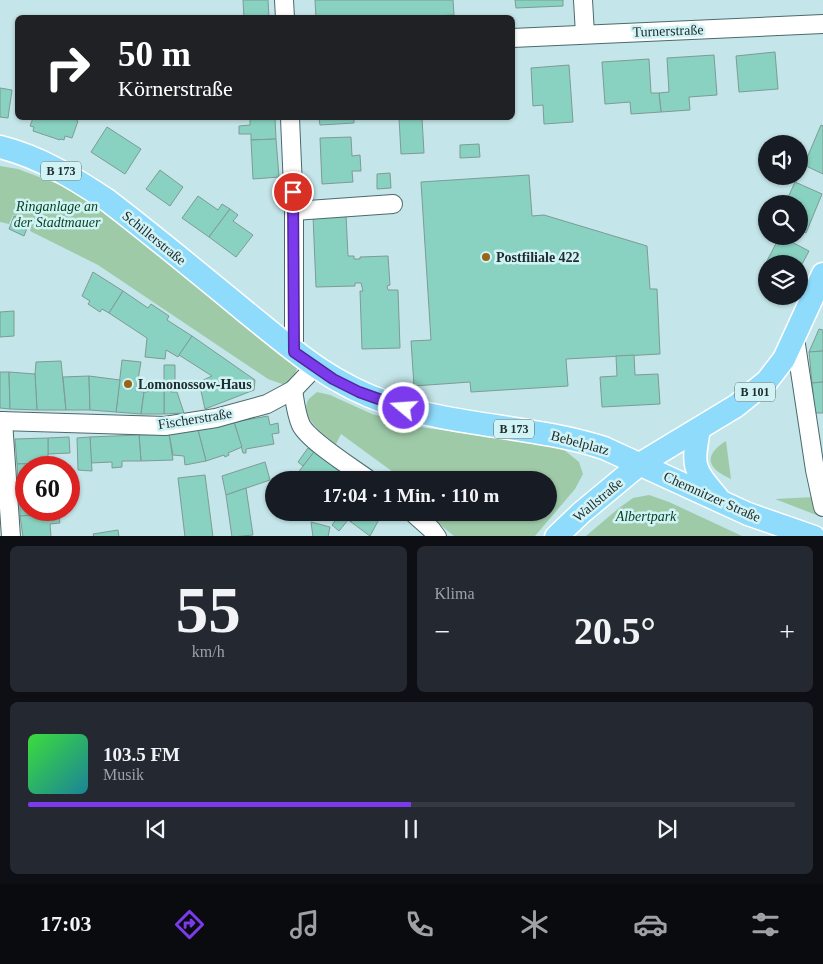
<!DOCTYPE html>
<html lang="de">
<meta charset="utf-8">
<style>
:root{--surface:#171b24;--page:#242831;--text:#f1f3f6;--muted:#9ea1a6;--line:#363941;--accent:#7c3aed}
body{margin:0;font-family:Georgia,serif;background:var(--page);color:var(--text);height:100vh;display:flex;flex-direction:column;font-size:19px;white-space:nowrap}
*{box-sizing:border-box;margin:0}
p{font-size:16px;color:var(--muted)}
.icon{flex:none;width:28px;height:28px;fill:none;stroke:currentColor;stroke-width:2;stroke-linecap:round;stroke-linejoin:round}
.map{position:relative;height:536px;overflow:hidden}
.details{display:flex;flex-direction:column;gap:10px;padding:10px;background:#0d0f14;flex:1}
.details>*{flex:none}
.banner{position:absolute;left:15px;top:15px;width:500px;height:105px;border-radius:8px;box-shadow:0 1px 4px #0004;background:#202124;color:#fff;overflow:hidden}
.buttons{position:absolute;left:758px;top:135px;display:grid;gap:10px}
.buttons a{display:grid;place-items:center;width:50px;height:50px;border-radius:50%;background:var(--surface);box-shadow:0 1px 4px #0004;font-size:25px}
.speed{position:absolute;left:15px;top:456px;display:flex;gap:10px;font-size:25px;font-weight:700;text-align:center}
.speed>*{display:grid;place-content:center;width:65px;height:65px;border-radius:50%;background:var(--surface);box-shadow:0 1px 4px #0004;line-height:1}
.speed .limit{border:8px solid #d22;background:#fff;color:#111}
.pin{position:absolute;display:grid;place-items:center;width:42px;height:42px;color:#fff;margin:-21px;border:2px solid #fff;border-radius:50%;box-shadow:0 1px 5px #0007}
.me{position:absolute;width:55px;margin:-28px;rotate:288deg;stroke-linejoin:round;filter:drop-shadow(0 0 4px #0008)}
.turn{display:flex;align-items:center;gap:18px;height:105px;padding:0 20px;font-size:22px}
.turn .icon{width:65px;height:65px;stroke-width:2.5}
.turn b{display:block;font-size:35px;line-height:42px}
.big{font-size:38px;font-weight:700;line-height:1.1}
.details .tile{flex:1;display:flex;flex-direction:column;justify-content:center;gap:8px;min-width:0;padding:0 18px;border-radius:8px;background:var(--page)}
.details .dial{align-items:center;gap:0}
.dial b{font-size:65px;line-height:1}
.song{display:flex;align-items:center;gap:15px}
.cover{width:60px;height:60px;border-radius:8px;background:linear-gradient(135deg,hsl(120 70% 55%),hsl(190 70% 35%))}
.played{height:5px;border-radius:2px;background:linear-gradient(90deg,var(--accent) 50%,var(--line) 50%)}
.keys{display:flex;justify-content:space-around;direction:ltr}
.heat{display:flex;justify-content:space-between;align-items:center;font-size:28px;direction:ltr}
.details .tiles{flex:1;display:grid;gap:10px;grid-template-columns:1fr 1fr}
.tile:last-child{grid-column:span 2}
.trip{position:absolute;left:265px;top:471px;width:292px;height:50px;border-radius:25px;background:var(--surface);box-shadow:0 1px 4px #0004;font-weight:700;line-height:50px;text-align:center}
.menu{display:flex;height:80px;justify-content:space-around;align-items:center;background:#090b0e;color:var(--muted)}
.menu .icon{width:35px;height:35px}
.menu .active{color:var(--accent)}
.menu b{font-size:22px;color:var(--text)}
.map>svg:first-child{display:block}
</style>
<div class="map">
<svg width="823" height="537" viewBox="0 0 823 537">
<rect width="100%" height="100%" fill="#c4e5e9"/>
<g fill="#9ecaa8">
<path d="M0 166 18 169 60 185 103 209 268 339 297 368 294 377 285 385 268 379 98 265 30 231 32 223 13 215 9 224 0 222Z"/>
<path d="M317 392 330 395 372 414 419 427 531 442 563 449 579 462 583 474 575 489 535 536H454L426 513 549 512V480H389L393 472 341 434 336 444C325 436 299 417 308 400 310 397 315 394 317 392Z"/>
<path d="M726 441 731 479C708 469 702 456 726 441Z"/>
<path d="M649 495 669 502 742 536H586L619 508 633 498Z"/>
<path d="M814 497 819 516 775 499Z"/>
</g>
<g fill="#89d1c0" stroke="#7e9b94">
<path d="M243 0H268L269 18H244Z"/>
<path d="M315 0H453L454 15 395 18H316Z"/>
<path d="M515 0H563V6L516 8Z"/>
<path d="M775 52 778 89 739 92 736 56Z"/>
<path d="M714 55 717 95 689 97 690 110 661 112 659 93 669 92 667 58Z"/>
<path d="M649 59 651 93H659L661 112 631 114 630 102 605 104 602 62Z"/>
<path d="M569 65 573 122 544 124 543 105 533 106 531 68Z"/>
<path d="M0 88 12 90 8 118 0 117Z"/>
<path d="M33 118H73L78 121 72 138 65 136 64 140 61 139 60 140 33 131 34 127 30 126Z"/>
<path d="M250 118H275L276 139 251 140V134H239V126L250 125Z"/>
<path d="M319 118H354V123L320 125Z"/>
<path d="M399 118H422L424 153 401 154Z"/>
<path d="M821 125 823 126V174L804 165Z"/>
<path d="M107 127 141 149 125 174 91 152Z"/>
<path d="M351 137 352 156 360 155 361 171H352L353 182 322 184 320 138Z"/>
<path d="M276 139 279 177 253 179 251 140Z"/>
<path d="M479 144 480 157 460 158V145Z"/>
<path d="M160 170 183 187 170 206 146 189Z"/>
<path d="M390 173 391 188 377 189V174Z"/>
<path d="M529 175 532 216 544 215 647 246 650 289H657L660 354 566 359 568 386 471 392 470 382 414 386 411 341 431 340 421 182Z"/>
<path d="M795 182 822 194 806 233 799 230V204H772L775 198 786 202Z"/>
<path d="M198 196 218 210 222 204 230 209 209 237 182 218Z"/>
<path d="M230 209 238 215 233 221 253 235 236 257 209 237Z"/>
<path d="M346 215 348 256H354V259H360V257L388 256 390 285 387 286 388 290H398L400 348 362 349 360 291H363L361 283H355V286L316 287 313 216Z"/>
<path d="M14 216 29 223 24 236 9 229Z"/>
<path d="M780 236 809 251 799 270V264H766V280L759 276Z"/>
<path d="M93 272 123 291 109 313 102 309 100 312 88 304 90 301 82 296Z"/>
<path d="M123 291 148 308 151 304 169 316 167 320 192 336 178 357 166 350 165 359 145 357 147 338 109 313Z"/>
<path d="M14 311V336L0 337V312Z"/>
<path d="M819 329 823 330V351L809 352Z"/>
<path d="M192 336 255 380 254 390 205 409 199 382 212 376 179 355Z"/>
<path d="M823 351V382L812 383 809 352Z"/>
<path d="M634 355 635 375 658 374 660 404 602 407 600 377 617 376 616 356Z"/>
<path d="M122 360 141 362 136 391 144 392 141 414 116 412Z"/>
<path d="M61 361 66 410H37L35 374 36 362Z"/>
<path d="M164 365H175V384L171 388V392H177L184 413 164 414Z"/>
<path d="M0 372H9L10 409 0 408Z"/>
<path d="M9 372 35 374 37 410 10 409Z"/>
<path d="M89 376 90 410H66L63 377Z"/>
<path d="M89 376 120 380 116 412 90 410Z"/>
<path d="M823 382V413H815L812 383Z"/>
<path d="M147 384H164V414H141L144 392H147Z"/>
<path d="M268 416 270 425 278 423 279 433 272 434 274 444 246 449V453H243L234 422Z"/>
<path d="M234 422 242 447 228 453 229 455 225 457 224 455 206 461 198 430Z"/>
<path d="M198 430 206 461 185 465 184 456 173 455 169 434Z"/>
<path d="M169 434 173 460 141 461 139 435Z"/>
<path d="M139 435 141 461H122V467L112 468V462L91 463 90 437Z"/>
<path d="M69 437 70 453 48 454V438Z"/>
<path d="M90 437 92 471 78 470 77 438Z"/>
<path d="M48 438V463L17 464 15 439Z"/>
<path d="M308 448 314 452 303 466 298 462Z"/>
<path d="M314 452 351 480H294L293 479Z"/>
<path d="M265 462 270 480 226 495 222 476Z"/>
<path d="M48 463V468H26V481H18L17 464Z"/>
<path d="M205 475 213 537H185L178 478Z"/>
<path d="M18 481H26V497L18 498Z"/>
<path d="M246 488 253 535 232 537 226 495Z"/>
<path d="M26 497V510H49V513L20 516V498Z"/>
<path d="M338 512H358L351 522 348 520 339 531 332 525 340 514Z"/>
<path d="M358 512H383L370 536 351 522Z"/>
<path d="M58 513 60 523 50 524 51 537H23L20 516Z"/>
<path d="M311 522 330 527 328 537H313Z"/>
<path d="M118 530 119 537H94L93 534Z"/>
</g>
<g fill="none" stroke-linecap="round" stroke-linejoin="round">
<defs>
<g id="minor">
<path d="M284 0 285 18"/>
<path d="M583 0 585 34"/>
<path d="M512 38 823 24"/>
<path d="M290 118 294 211V352"/>
<path d="M294 211 393 204"/>
<path d="M795 338 815 470 823 507"/>
<path d="M293 390C295 402 296 414 301 425 309 441 353 468 369 480"/>
<path d="M0 421 165 426 216 418 267 404 293 390 315 367"/>
<path d="M3 421 11 537"/>
<path d="M412 512 431 529 437 537"/>
</g>
<g id="major">
<path d="M0 147C40 157 74 178 107 200 154 236 200 274 246 312 292 349 328 382 385 402 456 427 533 425 604 448L748 514 814 537"/>
<path d="M699 429C692 468 693 468 718 498"/>
<path d="M556 537 581 513 640 464 736 406 767 381 784 359 823 274"/>
</g>
</defs>
<use href="#minor" stroke="#4c6a6d" stroke-width="20"/>
<use href="#major" stroke="#fff" stroke-width="25"/>
<use href="#minor" stroke="#fff" stroke-width="18"/>
<use href="#major" stroke="#8fdbfc" stroke-width="22"/>
</g>
<g fill="none" stroke-linecap="round" stroke-linejoin="round">
<defs>
<path id="route" d="M293 192 294 352 333 379 359 392 404 408"/>
</defs>
<use href="#route" stroke="#51269a" stroke-width="12"/>
<use href="#route" stroke="#7c3aed" stroke-width="9"/>
</g>
<g fill="#986519" stroke="#d1f3f6" stroke-width="2">
<circle cx="486" cy="257" r="5"/>
<circle cx="128" cy="384" r="5"/>
</g>
<g text-anchor="middle" dominant-baseline="central" stroke-width="5" stroke-linejoin="round" paint-order="stroke">
<g fill="#d1f3f6" stroke="#55686a" stroke-width="1">
<rect x="41" y="161.5" width="40" height="19" rx="4"/>
<rect x="735" y="382.5" width="40" height="19" rx="4"/>
<rect x="494" y="419.5" width="40" height="19" rx="4"/>
</g>
<g font-size="12" font-weight="bold" fill="#202d2e">
<text x="61" y="171">B 173</text>
<text x="755" y="392">B 101</text>
<text x="514" y="429">B 173</text>
</g>
<g font-size="14" fill="#202d2e" stroke="#d1f3f6">
<text transform="translate(668 31) rotate(-2)">Turnerstraße</text>
<text transform="translate(154 238) rotate(39)">Schillerstraße</text>
<text transform="translate(195 419) rotate(-9)">Fischerstraße</text>
<text transform="translate(580 443) rotate(15)">Bebelplatz</text>
<text transform="translate(712 497) rotate(24)">Chemnitzer Straße</text>
<text transform="translate(598 500) rotate(-40)">Wallstraße</text>
</g>
<g font-size="14" font-style="italic" fill="#084420" stroke="#d1f3f6">
<text x="57" y="206">Ringanlage an<tspan x="57" dy="16">der Stadtmauer</tspan></text>
<text x="646" y="516">Albertpark</text>
</g>
<g font-size="14" font-weight="bold" fill="#202d2e" stroke="#d1f3f6" text-anchor="start">
<text x="496" y="257">Postfiliale 422</text>
<text x="138" y="384">Lomonossow-Haus</text>
</g>
</g>
</svg>
<div class="buttons">
<a><svg class="icon" aria-label="sound" viewBox="0 0 24 24"><path d="M4 9h4l5-4v14l-5-4H4zM17 9q2 3 0 6"/></svg></a>
<a><svg class="icon" aria-label="search" viewBox="0 0 24 24"><circle cx="10" cy="10" r="6"/><path d="M15 15l6 6"/></svg></a>
<a><svg class="icon" aria-label="layers" viewBox="0 0 24 24"><path d="M12 4l9 5-9 5-9-5zM3 14l9 5 9-5"/></svg></a>
</div>
<div class="speed"><div class="limit">60</div></div>
<div class="pin" style="left:293px;top:192px;background:#d93025"><svg class="icon" aria-label="arrive" viewBox="0 0 24 24"><path d="M6 21V4h12l-3 4 3 4H6"/></svg></div>
<svg class="me" style="left:404px;top:408px" viewBox="-20 -20 40 40"><circle r="17" fill="#7c3aed" stroke="#fff" stroke-width="3"/><path d="M0-11L8 9 0 5-8 9z" fill="#fff"/></svg>
<div class="trip">17:04 · 1 Min. · 110 m</div>
<div class="banner">
<div class="turn"><svg class="icon" aria-label="right" viewBox="0 0 24 24"><path d="M7 20v-9h11M14 6l5 5-5 5"/></svg><div><b>50 m</b>Körnerstraße</div></div>
</div>
</div>
<section class="details">
<div class="tiles">
<div class="tile dial"><b>55</b><p>km/h</p></div>
<div class="tile"><p>Klima</p>
<div class="heat"><a>−</a><b class="big">20.5°</b><a>+</a></div>
</div>
<div class="tile">
<div class="song"><i class="cover"></i><div><b>103.5 FM</b><p>Musik</p></div></div>
<div class="played"></div>
<div class="keys"><svg class="icon" aria-label="previous" viewBox="0 0 24 24"><path d="M18 5L8 12l10 7zM5 5v14"/></svg><svg class="icon" aria-label="pause" viewBox="0 0 24 24"><path d="M8 5v14M16 5v14"/></svg><svg class="icon" aria-label="next" viewBox="0 0 24 24"><path d="M6 5l10 7-10 7zM19 5v14"/></svg></div>
</div>
</div>
</section>
<nav class="menu">
<b>17:03</b>
<svg class="icon active" aria-label="directions" viewBox="0 0 24 24"><path d="M12 3l9 9-9 9-9-9zM9 14v-3h6M13 9l2 2-2 2"/></svg>
<svg class="icon" aria-label="music" viewBox="0 0 24 24"><path d="M9 18V5l10-2v13"/><circle cx="6" cy="18" r="3"/><circle cx="16" cy="16" r="3"/></svg>
<svg class="icon" aria-label="phone" viewBox="0 0 24 24"><path d="M5 4h4l2 5-3 2q2 4 5 5l2-3 5 2v4C11 20 4 13 5 4z"/></svg>
<svg class="icon" aria-label="climate" viewBox="0 0 24 24"><path d="M12 3v18M4 7l16 10M4 17L20 7"/></svg>
<svg class="icon" aria-label="car" viewBox="0 0 24 24"><path d="M5 17H2v-5l4-1 3-4h7l3 4 3 1v5h-3M9 17h6M6 11h13"/><circle cx="7" cy="17" r="2"/><circle cx="17" cy="17" r="2"/></svg>
<svg class="icon" aria-label="filters" viewBox="0 0 24 24"><path d="M4 7h16M4 17h16"/><circle cx="9" cy="7" r="2"/><circle cx="15" cy="17" r="2"/></svg>
</nav>
